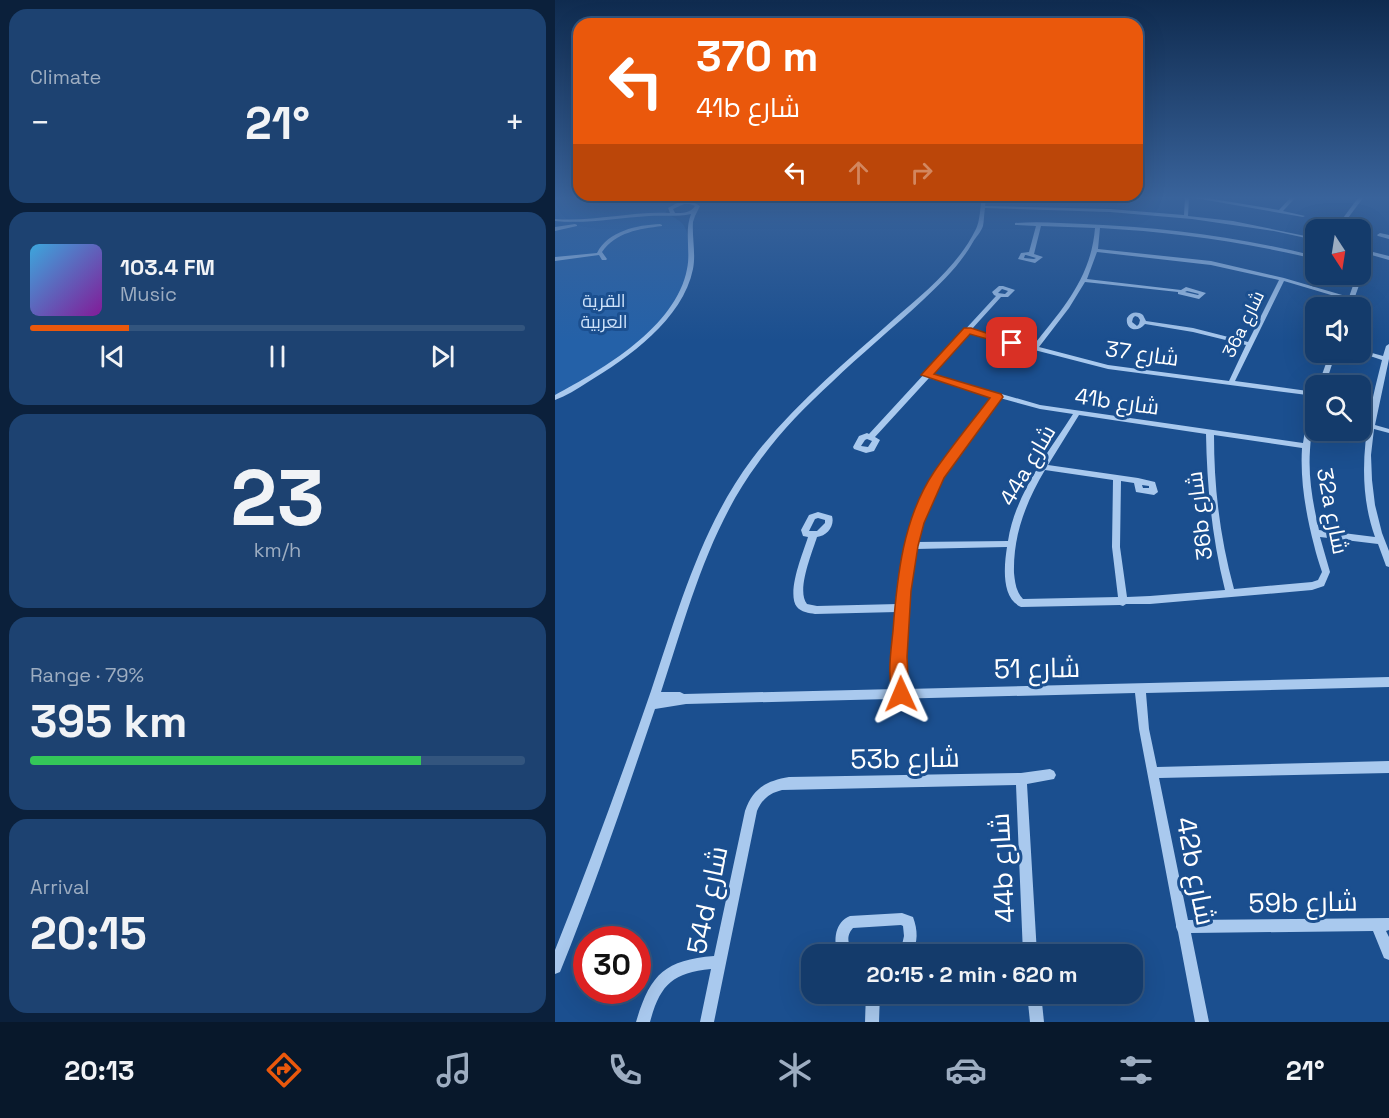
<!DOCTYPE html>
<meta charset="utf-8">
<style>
:root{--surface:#143b6b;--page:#1d4271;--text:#f1f3f6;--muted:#9dadc1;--line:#33557e;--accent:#ea580c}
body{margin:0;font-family:"Space Grotesk",Cairo,sans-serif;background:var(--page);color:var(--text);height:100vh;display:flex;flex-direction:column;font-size:22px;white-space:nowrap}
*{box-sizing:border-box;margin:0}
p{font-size:20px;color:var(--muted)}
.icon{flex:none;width:33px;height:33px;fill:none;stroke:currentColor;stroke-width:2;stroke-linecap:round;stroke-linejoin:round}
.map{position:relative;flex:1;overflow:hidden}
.drawer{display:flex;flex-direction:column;gap:9px;padding:9px;background:#0b203b;width:555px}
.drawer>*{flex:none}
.guide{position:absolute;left:18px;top:18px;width:570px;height:183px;border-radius:18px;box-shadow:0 6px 24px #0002,0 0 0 2px var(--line);background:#ea580c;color:#fff;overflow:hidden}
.needle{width:39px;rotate:168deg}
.tools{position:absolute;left:750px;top:219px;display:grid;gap:12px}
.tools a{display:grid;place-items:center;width:66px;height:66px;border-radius:12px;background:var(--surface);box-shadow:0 6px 24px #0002,0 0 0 2px var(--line);font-size:30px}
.speed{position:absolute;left:18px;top:926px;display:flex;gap:12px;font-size:30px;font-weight:700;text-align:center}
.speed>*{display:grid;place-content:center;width:78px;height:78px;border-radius:50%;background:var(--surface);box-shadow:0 6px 24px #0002,0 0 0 2px var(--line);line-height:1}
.speed .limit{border:9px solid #d22;background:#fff;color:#111}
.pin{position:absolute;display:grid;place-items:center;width:51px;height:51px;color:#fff;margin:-26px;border-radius:12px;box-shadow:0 3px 9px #0006}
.me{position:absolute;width:66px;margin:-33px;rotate:359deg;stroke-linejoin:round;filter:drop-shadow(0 0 4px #0008)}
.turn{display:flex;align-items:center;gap:21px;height:126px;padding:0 24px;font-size:27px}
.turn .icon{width:78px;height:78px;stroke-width:2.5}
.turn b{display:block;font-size:42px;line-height:51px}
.lanes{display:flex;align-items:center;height:57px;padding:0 24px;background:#0003;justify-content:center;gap:30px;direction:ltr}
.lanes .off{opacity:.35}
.big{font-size:45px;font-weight:700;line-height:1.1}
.drawer .widget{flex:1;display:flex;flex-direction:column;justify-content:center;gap:9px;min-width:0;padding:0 21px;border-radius:18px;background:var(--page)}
.drawer .dial{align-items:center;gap:0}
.dial b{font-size:78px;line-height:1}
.song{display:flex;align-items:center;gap:18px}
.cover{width:72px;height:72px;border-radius:9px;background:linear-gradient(135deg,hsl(200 70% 55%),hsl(290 70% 35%))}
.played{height:6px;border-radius:3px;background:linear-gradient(90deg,var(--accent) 20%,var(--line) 20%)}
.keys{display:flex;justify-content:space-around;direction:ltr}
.heat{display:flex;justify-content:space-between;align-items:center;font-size:33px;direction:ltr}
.charge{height:9px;border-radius:4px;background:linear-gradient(90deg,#34c759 79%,var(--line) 0)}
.trip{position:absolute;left:246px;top:944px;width:342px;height:60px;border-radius:18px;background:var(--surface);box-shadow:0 6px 24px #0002,0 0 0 2px var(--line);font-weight:700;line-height:60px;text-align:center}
.tab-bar{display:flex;height:96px;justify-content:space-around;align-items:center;background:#08182b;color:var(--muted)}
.tab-bar .icon{width:42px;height:42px}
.tab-bar .on{color:var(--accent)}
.tab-bar b{font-size:27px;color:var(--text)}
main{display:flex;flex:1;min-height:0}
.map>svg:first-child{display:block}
</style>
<main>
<section class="drawer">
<div class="widget"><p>Climate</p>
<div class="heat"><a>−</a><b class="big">21°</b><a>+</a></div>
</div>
<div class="widget">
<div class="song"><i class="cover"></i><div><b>103.4 FM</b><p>Music</p></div></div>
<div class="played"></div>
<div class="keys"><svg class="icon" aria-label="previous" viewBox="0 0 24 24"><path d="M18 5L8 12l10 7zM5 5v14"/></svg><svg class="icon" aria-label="pause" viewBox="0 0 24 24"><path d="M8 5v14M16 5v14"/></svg><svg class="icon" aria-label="next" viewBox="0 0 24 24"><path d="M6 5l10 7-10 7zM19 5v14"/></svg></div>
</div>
<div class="widget dial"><b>23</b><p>km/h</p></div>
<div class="widget"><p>Range · 79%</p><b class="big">395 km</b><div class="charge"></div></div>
<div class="widget"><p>Arrival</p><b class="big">20:15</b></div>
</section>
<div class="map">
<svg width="834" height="1022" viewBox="0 0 834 1022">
<rect width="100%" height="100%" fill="#1b4f8f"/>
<path fill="#2461a8" d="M0 198H114L116 205 110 213C133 224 132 227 134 251 140 317 48 368 0 397Z"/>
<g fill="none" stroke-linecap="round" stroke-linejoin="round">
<g fill="#a9c9ee" fill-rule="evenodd">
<path d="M0 198H4L0 200Z"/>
<path d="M427 198H431L430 206 555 209 629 215 630 198H634L633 216 678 221 760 238V240L719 231 637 219 555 212 430 208C429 214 429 221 428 226 426 232 421 237 418 242 405 265 387 282 368 300 338 328 306 354 277 382 250 407 224 433 203 463 153 530 132 614 106 692H125L129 694 341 689 342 612 260 614C254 613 246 612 242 607 231 593 248 553 253 537L248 536 246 530 254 515 263 512 277 516C280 526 272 536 262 537 257 553 241 591 252 604L262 606 343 604C345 585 347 564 351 545 364 487 403 442 439 396L374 378 320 437 325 440 319 451 311 453 299 449 298 447 304 436 312 433 314 434 441 296 439 295 437 292 444 286H448L460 290 453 297H446L416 330 478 346C508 308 536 278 540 228L486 226 479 254 488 257 480 263 463 259 466 253 474 252 481 226 462 225H460V223C483 221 506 223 529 224 607 227 684 237 760 256V259C689 242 618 232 545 228L543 249 656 261 729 278 794 297 802 274H806V272L808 274 796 308H790L793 300 729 281 680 381 760 392V396L553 369 414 333 377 374 485 405 748 443 752 418 757 400 760 398C760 415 756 432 755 450 753 477 758 504 764 530L820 537C799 478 812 418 827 360L803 352H806V350L828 356 831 346 834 344V359L820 425 834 429V433L819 429 816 455 817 480 820 505 827 533 834 551V567L831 566 830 563 823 544 765 537 775 572 769 586 757 590 595 604H571L568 606 565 605 466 607C446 598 449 566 452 547L360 549C350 595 350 642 351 689L834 677V687L591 693 594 729 602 767 834 761V773L604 778 633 920 834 918V930L831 931 834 937V960L829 958 818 931 636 933 654 1022H640L623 932 621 927V925L584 729 580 693 131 704 100 709C70 797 40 886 5 972L0 974V950C34 865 66 778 96 691 123 611 146 527 197 459 237 406 290 363 339 319 369 293 403 266 421 229 425 221 425 208 427 198ZM542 252 656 265 724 280 693 342 638 328 591 321 588 315C582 311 576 312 572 318 570 330 583 333 590 324L638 332 691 345 674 381 553 365 484 347 514 308 530 282 623 292V294L644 299 651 293 631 287 626 290 532 279ZM470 255H471L481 258 479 259 469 258ZM447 289 453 291 450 294 443 293ZM632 291 644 294 643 295 630 292ZM580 316 583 317 585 320 584 324 582 326 577 322 578 318ZM445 398 485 409 518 414C493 453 460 494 453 541L361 542C374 485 411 443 445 398ZM524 415 651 434C652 487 657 538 670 590L595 596 572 597 565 547 566 481 579 483 581 492 599 495 603 492 600 482 583 478 493 465ZM659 435 747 448C745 481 751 514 759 545 761 554 764 563 767 572L763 580 757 582 679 589C665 538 659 488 659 435ZM312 439 317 441 313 447 306 446 310 440ZM490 470 558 480 557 547 563 597 468 599C461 592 460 582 459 573 458 535 471 502 490 470ZM587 485 594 486V488H588ZM263 518 270 520V523L262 531H254L260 519Z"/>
<path d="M640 198H652L724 210 735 198H740L728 211 750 216 748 217Z"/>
<path d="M803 198H808L784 230H779Z"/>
<path d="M129 201 138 202 145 206 140 216 138 222C137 238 141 254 138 269 128 319 73 358 33 382 22 389 11 396 0 400V395C48 369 121 327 132 269 136 251 129 232 136 214 122 217 108 215 94 216 62 218 32 224 0 221V219C39 222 76 211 115 213L113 208 120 204ZM129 204H135L140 206C136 213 127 213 120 213L118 209Z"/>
<path d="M20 224 22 225V226L0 231V227Z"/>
<path d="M105 224 107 225V226C84 229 61 232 47 252L52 259 51 260H47L44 255 0 261V257L42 253C53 231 82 225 105 224Z"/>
<path d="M825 233 834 235V239L823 236 822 235Z"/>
<path d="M806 249 834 256V260L806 252Z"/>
<path d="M775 352H781L770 386H763Z"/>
<path d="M495 769 499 771 501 775 499 779 472 784 482 954H468L461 785 227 790C215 793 207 799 202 811L159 1022H145L156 969C117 973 105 985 95 1022H81C95 975 109 960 159 956L190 811C198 788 211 781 234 777L466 773Z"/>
<path d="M347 913 358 917C363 931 363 941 357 954H318L320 949 325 947 347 945 349 936 348 926 346 925 298 928C290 937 294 944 298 954H283C278 940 280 922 295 916Z"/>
<path d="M311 993H325L324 1022H310Z"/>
<path d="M472 993H486L489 1022H475Z"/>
</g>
</g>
<linearGradient id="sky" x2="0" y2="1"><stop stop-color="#0f2b4f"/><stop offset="0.58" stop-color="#39639b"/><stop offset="1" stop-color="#39639b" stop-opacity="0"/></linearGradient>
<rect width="834" height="341" fill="url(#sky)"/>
<path fill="#ea580c" stroke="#983908" stroke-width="1.5" d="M409 328H416L462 343 457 346 415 334 379 374 446 394 448 397 389 478 369 523 363 546 356 591 352 657 354 694 352 699 346 702 340 699C331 680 336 651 338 631 342 577 348 518 379 472 396 447 416 423 435 398L366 375Z"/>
<g text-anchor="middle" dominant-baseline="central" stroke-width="6" stroke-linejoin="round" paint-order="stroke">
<g font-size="18" fill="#cfe3fa" stroke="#1b4f8f">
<text x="49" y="300">القرية<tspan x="49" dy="21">العربية</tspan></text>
</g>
<g font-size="18" fill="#fff" stroke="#1b4f8f">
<text transform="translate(688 324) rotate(-64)">36a شارع</text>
</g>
<g font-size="22" fill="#fff" stroke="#1b4f8f">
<text transform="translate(587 353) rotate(8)">شارع 37</text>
<text transform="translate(562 401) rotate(8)">41b شارع</text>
<text transform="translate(472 465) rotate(-60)">44a شارع</text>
<text transform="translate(778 511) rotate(79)">32a شارع</text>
<text transform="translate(644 516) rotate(-97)">36b شارع</text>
</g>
<g font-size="27" fill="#fff" stroke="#1b4f8f">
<text transform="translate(482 668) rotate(-1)">شارع 51</text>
<text transform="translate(350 758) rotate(-1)">53b شارع</text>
<text transform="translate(447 868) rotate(-93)">44b شارع</text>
<text transform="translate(641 871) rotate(79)">42b شارع</text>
<text transform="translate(152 900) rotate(-78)">54d شارع</text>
<text transform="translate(748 902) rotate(-1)">59b شارع</text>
</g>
</g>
</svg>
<div class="tools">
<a><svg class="needle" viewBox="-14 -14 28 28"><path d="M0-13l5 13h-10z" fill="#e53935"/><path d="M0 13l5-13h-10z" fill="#9dadc1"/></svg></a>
<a><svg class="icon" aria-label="sound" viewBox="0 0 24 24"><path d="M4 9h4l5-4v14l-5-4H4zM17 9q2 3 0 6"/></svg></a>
<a><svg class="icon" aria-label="search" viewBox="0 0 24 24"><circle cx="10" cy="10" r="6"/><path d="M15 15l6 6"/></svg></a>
</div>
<div class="speed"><div class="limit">30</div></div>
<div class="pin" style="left:457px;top:343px;background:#d93025"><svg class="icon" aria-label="arrive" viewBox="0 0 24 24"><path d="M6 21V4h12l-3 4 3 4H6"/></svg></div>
<svg class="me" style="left:346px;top:694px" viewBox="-20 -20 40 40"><path d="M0-17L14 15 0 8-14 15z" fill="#ea580c" stroke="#fff" stroke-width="4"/></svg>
<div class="trip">20:15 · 2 min · 620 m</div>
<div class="guide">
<div class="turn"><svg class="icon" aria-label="left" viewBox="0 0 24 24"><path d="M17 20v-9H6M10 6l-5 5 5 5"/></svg><div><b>370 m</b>41b شارع</div></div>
<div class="lanes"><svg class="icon" aria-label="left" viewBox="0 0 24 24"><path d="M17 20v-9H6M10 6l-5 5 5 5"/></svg><svg class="icon off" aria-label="ahead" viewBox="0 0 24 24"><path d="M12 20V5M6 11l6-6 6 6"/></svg><svg class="icon off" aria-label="right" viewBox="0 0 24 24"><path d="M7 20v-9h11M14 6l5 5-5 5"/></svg></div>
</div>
</div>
</main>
<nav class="tab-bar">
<b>20:13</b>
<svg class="icon on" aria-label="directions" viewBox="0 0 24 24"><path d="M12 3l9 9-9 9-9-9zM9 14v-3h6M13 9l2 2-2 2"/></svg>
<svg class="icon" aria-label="music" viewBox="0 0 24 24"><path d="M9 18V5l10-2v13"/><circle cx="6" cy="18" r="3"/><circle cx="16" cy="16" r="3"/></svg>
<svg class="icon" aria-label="phone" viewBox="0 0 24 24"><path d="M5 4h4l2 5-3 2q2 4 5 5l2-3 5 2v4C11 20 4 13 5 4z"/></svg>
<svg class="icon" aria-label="climate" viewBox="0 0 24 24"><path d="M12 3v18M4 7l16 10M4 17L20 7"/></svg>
<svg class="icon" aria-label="car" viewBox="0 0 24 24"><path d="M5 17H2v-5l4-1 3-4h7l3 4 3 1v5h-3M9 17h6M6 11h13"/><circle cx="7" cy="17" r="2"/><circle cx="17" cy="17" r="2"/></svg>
<svg class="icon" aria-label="filters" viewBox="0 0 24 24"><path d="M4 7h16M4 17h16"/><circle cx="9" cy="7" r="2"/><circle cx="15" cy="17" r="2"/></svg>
<b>21°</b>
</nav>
